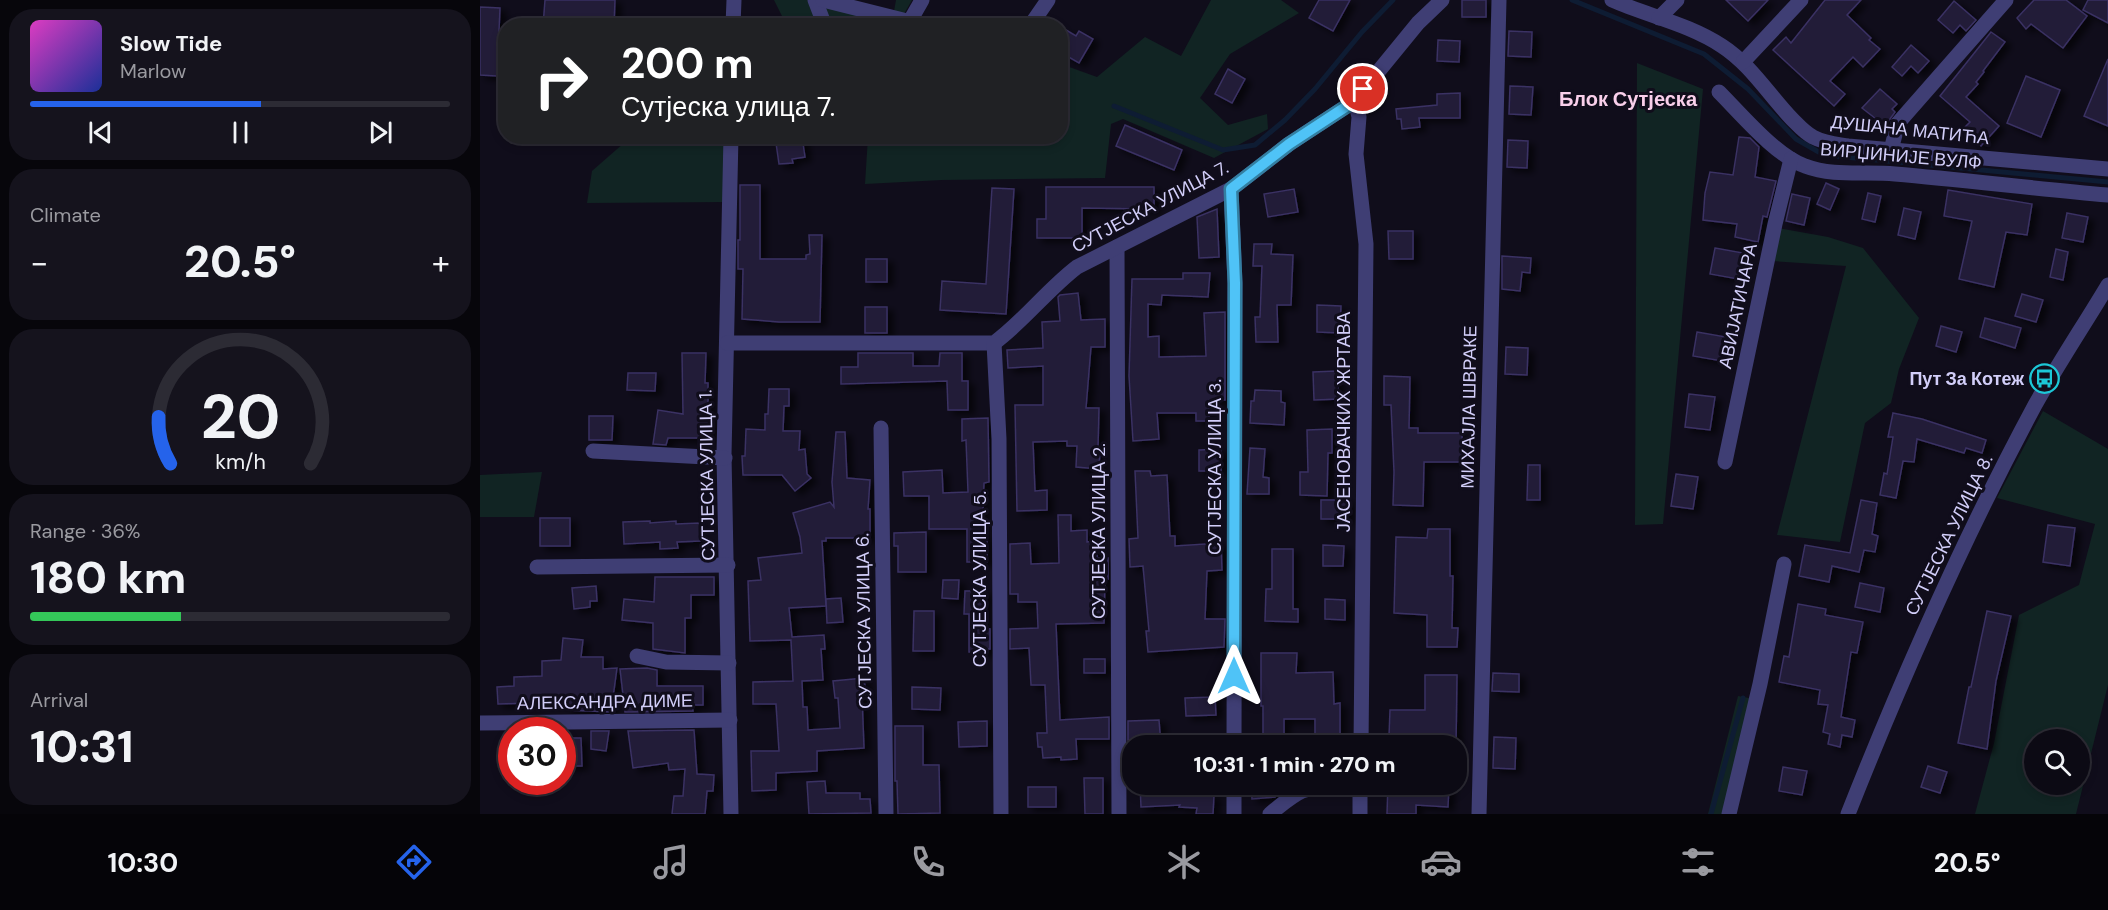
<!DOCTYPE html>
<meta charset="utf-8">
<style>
:root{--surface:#0c0a14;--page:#15131d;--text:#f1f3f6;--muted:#9a9aa0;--line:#2c2b34;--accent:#2563eb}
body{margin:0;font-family:"DM Sans",sans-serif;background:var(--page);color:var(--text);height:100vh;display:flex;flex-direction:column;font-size:22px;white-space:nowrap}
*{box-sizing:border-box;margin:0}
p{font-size:20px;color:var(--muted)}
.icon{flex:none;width:33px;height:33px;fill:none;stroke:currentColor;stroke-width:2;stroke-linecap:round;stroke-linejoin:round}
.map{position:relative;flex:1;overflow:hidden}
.drawer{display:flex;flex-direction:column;gap:9px;padding:9px;background:#07060b;width:480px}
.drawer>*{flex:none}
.guide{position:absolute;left:18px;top:18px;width:570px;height:126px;border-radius:24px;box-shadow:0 3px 9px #0003,0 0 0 2px var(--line);background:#202124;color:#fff;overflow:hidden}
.tools{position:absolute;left:1544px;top:729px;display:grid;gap:12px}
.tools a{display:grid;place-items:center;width:66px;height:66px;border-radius:50%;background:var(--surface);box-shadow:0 3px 9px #0003,0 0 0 2px var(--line);font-size:30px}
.speed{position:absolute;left:18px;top:717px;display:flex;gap:12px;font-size:30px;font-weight:700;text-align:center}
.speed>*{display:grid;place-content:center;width:78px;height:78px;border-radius:50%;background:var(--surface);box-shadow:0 3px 9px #0003,0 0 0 2px var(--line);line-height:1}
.speed .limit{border:9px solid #d22;background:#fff;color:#111}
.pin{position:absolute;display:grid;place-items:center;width:51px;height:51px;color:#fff;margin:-26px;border:3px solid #fff;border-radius:50%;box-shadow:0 2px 6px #0007}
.me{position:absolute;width:66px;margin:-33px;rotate:0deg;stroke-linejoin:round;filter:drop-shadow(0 0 4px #0008)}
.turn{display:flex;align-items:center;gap:21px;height:126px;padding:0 24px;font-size:27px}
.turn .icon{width:78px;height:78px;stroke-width:2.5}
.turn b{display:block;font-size:42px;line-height:51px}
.big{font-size:45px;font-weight:800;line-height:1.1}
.drawer .card{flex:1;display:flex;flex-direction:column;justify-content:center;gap:9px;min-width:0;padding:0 21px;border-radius:24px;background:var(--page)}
.drawer .dial{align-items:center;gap:0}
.dial svg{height:156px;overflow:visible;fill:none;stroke:var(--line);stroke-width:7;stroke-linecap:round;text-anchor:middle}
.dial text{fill:var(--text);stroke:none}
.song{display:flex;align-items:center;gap:18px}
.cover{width:72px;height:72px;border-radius:9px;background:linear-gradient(135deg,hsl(310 70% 55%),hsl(230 70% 35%))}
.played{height:6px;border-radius:3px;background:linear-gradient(90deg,var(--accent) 55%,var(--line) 55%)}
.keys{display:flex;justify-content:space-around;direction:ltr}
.heat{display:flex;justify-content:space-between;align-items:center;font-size:33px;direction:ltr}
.charge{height:9px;border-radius:4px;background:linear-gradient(90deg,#34c759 36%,var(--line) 0)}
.trip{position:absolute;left:642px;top:735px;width:345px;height:60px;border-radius:24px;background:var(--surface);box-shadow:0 3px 9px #0003,0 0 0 2px var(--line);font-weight:800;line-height:60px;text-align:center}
.tab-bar{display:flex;height:96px;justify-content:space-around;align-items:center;background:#050408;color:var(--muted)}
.tab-bar .icon{width:42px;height:42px}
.tab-bar .active{color:var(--accent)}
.tab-bar b{font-size:27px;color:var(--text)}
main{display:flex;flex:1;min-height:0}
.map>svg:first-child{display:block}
</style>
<main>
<section class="drawer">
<div class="card">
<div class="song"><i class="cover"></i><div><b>Slow Tide</b><p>Marlow</p></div></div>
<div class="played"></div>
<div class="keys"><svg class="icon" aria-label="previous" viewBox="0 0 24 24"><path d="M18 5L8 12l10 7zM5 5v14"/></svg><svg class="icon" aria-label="pause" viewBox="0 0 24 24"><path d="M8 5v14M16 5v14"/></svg><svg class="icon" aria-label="next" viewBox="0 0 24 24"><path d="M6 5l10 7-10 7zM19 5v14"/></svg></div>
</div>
<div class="card"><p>Climate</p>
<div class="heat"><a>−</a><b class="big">20.5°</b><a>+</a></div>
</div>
<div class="card dial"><svg viewBox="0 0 100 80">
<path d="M14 69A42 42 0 1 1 86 69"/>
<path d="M14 69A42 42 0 0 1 8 45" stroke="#2563eb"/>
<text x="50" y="56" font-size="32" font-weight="700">20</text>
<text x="50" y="72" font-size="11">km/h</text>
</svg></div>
<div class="card"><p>Range · 36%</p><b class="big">180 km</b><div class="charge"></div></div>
<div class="card"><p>Arrival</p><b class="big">10:31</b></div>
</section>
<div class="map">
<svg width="1628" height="814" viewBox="0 0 1628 814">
<defs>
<filter id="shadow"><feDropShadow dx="6" dy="4" stdDeviation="3" flood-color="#0009"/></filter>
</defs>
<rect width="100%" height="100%" fill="#100d1b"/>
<g fill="#112423" fill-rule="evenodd">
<path d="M294 0H339L413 17 416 0H432L417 26 326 25 302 16Z"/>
<path d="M731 0H801L819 13 750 54 720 98 748 125 787 114 788 129 734 158 643 119 631 124 625 178 462 180 385 184 388 137 580 136 581 64 617 77 665 37 701 56Z"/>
<path d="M1157 63 1223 89 1183 524 1155 525Z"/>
<path d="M165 137H251L249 202 107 203 112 171 144 143Z"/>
<path d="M1298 228 1348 237 1383 248 1439 318 1419 369 1411 403 1385 423 1360 542 1297 535 1366 266 1292 261Z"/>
<path d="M1563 411 1628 449V685L1596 814H1495L1514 743 1539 615 1599 585 1615 524 1517 498ZM1554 740H1599V784H1554Z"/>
<path d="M62 472 54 517H0V475Z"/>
<path d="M1280 684 1244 814H1228L1258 696 1269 698Z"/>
</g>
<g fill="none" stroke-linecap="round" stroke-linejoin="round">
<g stroke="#0e1c33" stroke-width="5">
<path d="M1092 0 1224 54 1268 89 1316 139 1344 155 1628 182"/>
<path d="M634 106 743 150 775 145 805 120 835 89 882 32 913 0"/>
<path d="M1231 814 1263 698"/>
</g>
</g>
<g fill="#211c39" stroke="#3a3163" stroke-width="1.5" filter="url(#shadow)">
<path d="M65 0H135L134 26H63Z"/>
<path d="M839 0H870L853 31 829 18Z"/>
<rect x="982" y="0" width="24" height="17"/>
<path d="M1246 0H1288L1268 21Z"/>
<path d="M1345 0H1381L1367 15 1391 38 1389 40 1400 49 1383 67 1373 57 1350 81 1365 94 1354 106 1293 50 1306 37 1311 43Z"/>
<path d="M1554 0H1586L1607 16 1583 48 1551 24 1546 29 1537 18Z"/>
<path d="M1608 0H1628V23L1603 10Z"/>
<path d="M1474 1 1496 20 1486 31 1480 25 1473 33 1458 20Z"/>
<path d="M0 7 20 8 17 76 0 75Z"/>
<path d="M586 30 596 36 599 31 613 39 599 63 580 52V38Z"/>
<path d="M1029 31 1052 32 1051 57 1028 56Z"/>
<path d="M1511 32 1525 42 1503 71 1504 72 1496 82 1498 84 1486 97 1519 126 1501 146 1483 129 1490 122 1460 96Z"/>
<path d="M958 40 980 41 979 62 957 61Z"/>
<path d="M1431 45 1449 61 1438 73 1431 66 1422 76 1412 67Z"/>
<path d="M1628 59V126L1604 116Z"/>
<path d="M748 69 765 79 752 103 735 94Z"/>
<path d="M1546 76 1580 90 1561 137 1527 123Z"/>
<path d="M1030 86 1053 87 1051 115 1029 114Z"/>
<path d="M1400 89 1417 104 1412 109 1415 112 1405 126 1382 108Z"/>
<path d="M980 93V118H939L940 127 922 129 921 119H917L916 109 957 105V94Z"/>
<path d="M645 125 702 150 694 170 636 146Z"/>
<path d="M295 136H310V139L322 137 325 157 312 159 313 163 299 164Z"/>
<path d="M1259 137 1270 138 1279 147 1275 177 1296 181 1287 217 1283 216 1278 242 1255 237 1257 224 1223 220 1225 193 1230 172 1253 175Z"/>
<path d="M1028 140 1048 141 1047 168 1027 167Z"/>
<path d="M1346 183 1359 189 1350 210 1337 204Z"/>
<path d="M260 185H280V259H326V255L330 254 329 235H342L340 322H299L262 319 263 269H258V240H260Z"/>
<path d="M566 187H674V209L602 208V238H557V219H566Z"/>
<path d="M512 188 534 189 526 314 460 310 462 281 506 284Z"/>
<path d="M814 189 818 212 788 217 784 194Z"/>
<path d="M1468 190 1552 204 1547 235 1526 232 1514 287 1479 279 1492 221 1464 216Z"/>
<path d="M1388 193 1401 196 1395 222 1382 219Z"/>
<path d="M1312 194 1330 198 1324 225 1306 221Z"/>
<path d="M1424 208 1441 212 1435 239 1418 235Z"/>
<path d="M737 209 739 257 719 258 717 217Z"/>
<path d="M1587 213 1608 217 1603 242 1582 238Z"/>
<path d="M908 231H933V259H909Z"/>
<path d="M774 244H792L791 254 813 255 811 305H797L798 342H776L775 317H780L782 266H773Z"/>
<path d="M1235 248 1263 253 1258 279 1230 274Z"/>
<path d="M1576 249 1588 252 1583 280 1570 277Z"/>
<path d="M1022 256 1051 258 1050 273 1042 272 1040 291 1022 289Z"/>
<rect x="386" y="259" width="21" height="23"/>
<path d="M703 273H730L728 297 682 295 681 305 668 304V337L679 336V357L726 356 724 313 745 312V400H729V421H716V413H677L679 439 653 441 649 376 652 279H703Z"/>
<path d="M598 293 601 320 625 319V347H611L606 408H619L618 448H620L619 469 596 467 597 446H587V441L553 442 555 491 567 490V510L537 511 535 405H563V366L528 368 527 350 563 348 562 322 580 321 578 297 580 295Z"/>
<path d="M1542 294 1563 300 1556 322 1535 316Z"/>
<path d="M837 305 861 306 860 333 837 332Z"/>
<rect x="385" y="307" width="22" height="26"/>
<path d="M1505 318 1541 328 1535 348 1500 337Z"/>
<path d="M1461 326 1482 332 1476 352 1456 346Z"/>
<path d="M1217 332 1246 337 1242 361 1213 356Z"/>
<path d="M1026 347 1048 348 1047 375 1025 374Z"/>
<path d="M202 353H226L225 383H228V415H230L229 438H188L186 445 173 444 178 410 203 414Z"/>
<path d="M378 353H433V366H459L460 353H482V381H488V410H468L467 381 361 384V367H378Z"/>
<path d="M857 371 859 399 834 400 833 372Z"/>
<path d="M148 373H176L175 391 147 390Z"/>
<path d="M904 376 930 377 929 428H938V433H982V462H944L943 506 913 505 914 472 911 405H904Z"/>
<path d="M289 389H309V406H304L303 431H320L319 450 325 449 327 474 331 478 315 491 302 475H263L262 456H265L266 429 285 430V414H288Z"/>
<path d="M775 390 801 391V402L805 403 804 425 770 423 771 401H774Z"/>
<path d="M1209 394 1235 397 1230 430 1205 427Z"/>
<path d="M1413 413 1442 419 1506 440 1502 453 1486 448 1484 453 1437 439 1434 462 1423 461 1416 498 1400 495 1404 473 1407 474 1413 437H1408Z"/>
<path d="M109 416H133L132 440H109Z"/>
<path d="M508 418 509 482 504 483 502 537H507V562H487V529H449V496H424L423 472 462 470 463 493 488 492 486 440 482 441V419Z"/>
<path d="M852 429V453H848L847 496 820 495V472H828L827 430Z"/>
<path d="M356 432H365L367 478 390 480 388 509H390V538H346V541H342L346 606 309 608 312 637 344 635 345 649H341L343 680 322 681 323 707H327L328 730 360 728 358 698H355L353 681 384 678 386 695H382L384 748 337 751V771L296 773V790L272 791 271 751H299L296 704H273V682L313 681 311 640 270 641 268 581 281 580 278 558 322 553 320 537 313 513 350 502 354 507 352 482Z"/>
<path d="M770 448 785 449 783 477 789 478V494H767Z"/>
<path d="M741 449V471H719V450Z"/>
<path d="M1048 465H1060V500H1047Z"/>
<path d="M655 471H670L671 476 687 475 690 536H695V546L741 543 742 570 727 571 725 619H745L744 647 668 652 666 631H669L663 566 650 567 649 539 658 538Z"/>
<path d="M1196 474 1218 477 1213 509 1191 506Z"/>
<rect x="841" y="500" width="27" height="19"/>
<path d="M1381 500 1397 503 1392 534 1398 536 1395 552 1384 550 1379 572 1352 566 1349 582 1319 576 1325 545 1370 553Z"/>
<path d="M578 515H591V531L607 530V542L617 541V558H628V579H625L624 623 576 624 580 720 629 717V739H596L597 759 581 760V757L563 758 562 747H558L557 733H567L565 685H551L549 648 530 649V629L558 628 557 602H538V594H530V544L550 543 551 564 579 563Z"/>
<rect x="60" y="518" width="30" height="28"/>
<path d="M170 521V523L196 521V524L220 523V541L197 542 198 548 180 549V542L144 544 143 522Z"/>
<path d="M1568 525 1595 528 1590 566 1563 562Z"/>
<path d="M948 529H970V576H973L972 628H978L977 647H947V615L914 613 916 537 947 538Z"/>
<path d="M446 532V572H418V546H414V533Z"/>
<path d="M843 545 864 546 863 566H843Z"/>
<path d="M792 549H813V609H818V622L785 621 786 589H792Z"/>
<path d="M175 577H234V595H211V618H205V653L173 649V623L142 620 144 599 174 602Z"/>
<path d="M463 580H479L478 599 462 598Z"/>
<path d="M1380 583 1404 588 1400 612 1375 607Z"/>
<path d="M116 586 117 601H110V607L94 609 92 588Z"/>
<path d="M485 591H506L504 628 510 629V649H508V652H489V614H484Z"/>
<path d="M361 598 363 622 347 623 346 599Z"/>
<path d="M845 599 865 600V620L845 619Z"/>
<path d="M1318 604 1346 609 1345 615 1383 622 1377 653 1371 652 1361 717 1375 720 1372 737 1362 735 1360 747 1348 744 1350 734 1343 732 1348 705 1338 704 1340 690 1299 682 1304 656 1309 657Z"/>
<path d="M434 611H454V651H433Z"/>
<path d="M1507 611 1531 616 1516 681 1507 749 1478 743 1489 687H1491Z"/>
<path d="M83 638 103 640 101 657H123V669L137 668 131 712 87 710V702L18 704 17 687 34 686V677L62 676V661L81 660Z"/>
<path d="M781 653H817L816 673 853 672 854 704 860 703V746H835V719H804V746H783V706H781Z"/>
<rect x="604" y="659" width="21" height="14"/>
<path d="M167 668 177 670V686H223V705H212L213 711 145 712 140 669Z"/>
<path d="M1013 673 1039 674V692L1012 691Z"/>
<path d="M945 675H977L976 746H953L954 738H949V736H909L910 710H945Z"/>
<path d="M432 687 461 688 460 710 432 709Z"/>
<path d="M735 697 736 715 706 716 705 698Z"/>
<path d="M679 720 681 746H658L657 740H648V721Z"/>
<path d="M507 721V746L479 747 478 722Z"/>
<path d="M415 726H443V765H459L460 813 418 814 417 781H415Z"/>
<path d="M214 730 217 774 234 775 233 791H227L225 814H192L194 796H203L205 769 189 770 188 763 153 768 148 731Z"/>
<path d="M111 731H129L126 751 111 749Z"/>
<path d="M1014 737 1036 738 1035 769 1013 768Z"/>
<path d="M82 738H101L102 766H82Z"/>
<path d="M1448 766 1467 772 1460 793 1441 787Z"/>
<path d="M1303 767 1327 771 1322 795 1299 791Z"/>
<path d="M604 778H623V814H605Z"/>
<path d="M345 781 346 793H380V799H390L391 813 329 814 327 782Z"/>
<path d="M660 784H711L710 795H734L733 814H716L717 808 699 807 700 805 661 807Z"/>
<path d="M771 784H794L795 797 772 799Z"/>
<path d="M908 784H969L968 807 936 805V814H907Z"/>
<rect x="548" y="787" width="28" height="20"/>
</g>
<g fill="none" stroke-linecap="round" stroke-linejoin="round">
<g stroke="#3f3e74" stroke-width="15">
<path d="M335 0 345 26"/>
<path d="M343 0 447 26"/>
<path d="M1132 0C1168 16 1209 24 1242 46 1270 64 1289 95 1312 119 1318 125 1325 133 1333 137 1344 143 1356 144 1368 146L1628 169"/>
<path d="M1179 18 1197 0"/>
<path d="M430 21 442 0"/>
<path d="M253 26 254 0"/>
<path d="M550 26 568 0"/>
<path d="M1263 62 1321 0"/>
<path d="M1239 92C1261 114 1296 156 1325 166 1354 177 1385 171 1415 174 1486 180 1557 189 1628 195"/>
<path d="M875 100 879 117 876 154 886 244 881 746"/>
<path d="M251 136 244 455 251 814"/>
<path d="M1411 150 1418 123 1526 0"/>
<path d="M751 189 755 283 754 746"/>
<path d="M637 247 639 814"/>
<path d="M247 343H514C544 321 567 290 597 267L751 189 809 144 867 106 875 100 938 23 962 0"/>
<path d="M514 343 519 439 521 814"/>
<path d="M401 428 406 814"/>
<path d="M113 451 245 458"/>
<path d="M1245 462 1295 224 1311 159"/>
<path d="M57 567 248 565"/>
<path d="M157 656 186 662 249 663"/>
<path d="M0 723 250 720"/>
<path d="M754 814V784"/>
<path d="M790 814C820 789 822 788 860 784"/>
<path d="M880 814V784"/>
<path d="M999 814 1019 0"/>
<path d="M1249 814 1280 684 1304 564"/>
</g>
<path stroke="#3f3e74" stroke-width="15" d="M1368 814C1423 675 1484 537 1555 405 1578 364 1604 325 1628 285"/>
</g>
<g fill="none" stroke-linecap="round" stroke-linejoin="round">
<defs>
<path id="route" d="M754 676 755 283 751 189 809 144 867 106 883 89"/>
</defs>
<use href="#route" stroke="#337fa1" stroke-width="15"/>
<use href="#route" stroke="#4fc3f7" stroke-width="10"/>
</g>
<defs>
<symbol id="bus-ring" viewBox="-11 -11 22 22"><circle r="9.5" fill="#100d1b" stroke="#1cc7d7" stroke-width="1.5"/><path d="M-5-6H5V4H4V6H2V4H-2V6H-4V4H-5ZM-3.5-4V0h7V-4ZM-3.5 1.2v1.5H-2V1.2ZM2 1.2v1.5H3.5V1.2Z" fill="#1cc7d7"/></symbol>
</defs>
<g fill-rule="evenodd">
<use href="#bus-ring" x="1548" y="362" width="33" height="33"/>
</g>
<g text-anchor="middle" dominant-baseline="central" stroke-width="6" stroke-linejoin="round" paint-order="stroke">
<g font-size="18" fill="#d2cef9" stroke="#100d1b">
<text transform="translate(1430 130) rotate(6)">ДУШАНА МАТИЋА</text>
<text transform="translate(1421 156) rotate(5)">ВИРЏИНИЈЕ ВУЛФ</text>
<text transform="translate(670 207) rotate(-28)">СУТЈЕСКА УЛИЦА 7.</text>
<text transform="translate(1258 306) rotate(-78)">АВИЈАТИЧАРА</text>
<text transform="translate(989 407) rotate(-89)">МИХАЈЛА ШВРАКЕ</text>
<text transform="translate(864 422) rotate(-90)">ЈАСЕНОВАЧКИХ ЖРТАВА</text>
<text transform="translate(735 467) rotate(-90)">СУТЈЕСКА УЛИЦА 3.</text>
<text transform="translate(227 475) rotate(-91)">СУТЈЕСКА УЛИЦА 1.</text>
<text transform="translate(619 531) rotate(-90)">СУТЈЕСКА УЛИЦА 2.</text>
<text transform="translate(1469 535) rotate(-64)">СУТЈЕСКА УЛИЦА 8.</text>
<text transform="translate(500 579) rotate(-90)">СУТЈЕСКА УЛИЦА 5.</text>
<text transform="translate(384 621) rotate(-91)">СУТЈЕСКА УЛИЦА 6.</text>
<text transform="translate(125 702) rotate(-1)">АЛЕКСАНДРА ДИМЕ</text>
</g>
<g font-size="18" font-weight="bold" fill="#d2cef9" stroke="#100d1b" text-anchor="end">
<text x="1544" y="379">Пут За Котеж</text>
</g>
<g font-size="20" font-weight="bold" fill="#f9cfea" stroke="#100d1b">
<text x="1148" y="99">Блок Сутјеска</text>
</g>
</g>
</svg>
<div class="tools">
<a><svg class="icon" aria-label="search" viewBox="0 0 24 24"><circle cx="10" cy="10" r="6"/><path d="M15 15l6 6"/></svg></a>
</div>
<div class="speed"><div class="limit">30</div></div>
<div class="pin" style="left:883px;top:89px;background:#d93025"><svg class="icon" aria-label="arrive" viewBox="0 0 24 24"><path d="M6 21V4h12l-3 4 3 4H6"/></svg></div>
<svg class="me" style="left:754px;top:676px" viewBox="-20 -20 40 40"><path d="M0-17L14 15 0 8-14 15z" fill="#4fc3f7" stroke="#fff" stroke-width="4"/></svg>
<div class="trip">10:31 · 1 min · 270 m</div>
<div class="guide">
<div class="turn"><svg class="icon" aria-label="right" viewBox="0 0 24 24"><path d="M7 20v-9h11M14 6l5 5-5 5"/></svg><div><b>200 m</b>Сутјеска улица 7.</div></div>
</div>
</div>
</main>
<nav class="tab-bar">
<b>10:30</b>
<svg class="icon active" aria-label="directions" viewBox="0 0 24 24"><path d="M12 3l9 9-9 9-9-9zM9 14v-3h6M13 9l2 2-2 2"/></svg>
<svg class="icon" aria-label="music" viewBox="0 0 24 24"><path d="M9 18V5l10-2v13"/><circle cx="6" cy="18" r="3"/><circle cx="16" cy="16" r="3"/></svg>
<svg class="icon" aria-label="phone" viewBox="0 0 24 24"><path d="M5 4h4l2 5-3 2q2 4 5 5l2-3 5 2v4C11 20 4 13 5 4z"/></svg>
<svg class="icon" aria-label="climate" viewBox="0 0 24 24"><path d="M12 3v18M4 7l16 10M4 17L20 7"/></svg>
<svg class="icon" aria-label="car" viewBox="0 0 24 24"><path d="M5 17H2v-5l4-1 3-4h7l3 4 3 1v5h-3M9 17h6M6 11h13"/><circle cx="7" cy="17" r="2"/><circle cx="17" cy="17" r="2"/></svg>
<svg class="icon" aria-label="filters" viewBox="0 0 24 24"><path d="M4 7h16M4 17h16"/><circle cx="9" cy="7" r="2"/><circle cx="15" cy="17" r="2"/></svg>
<b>20.5°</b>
</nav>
